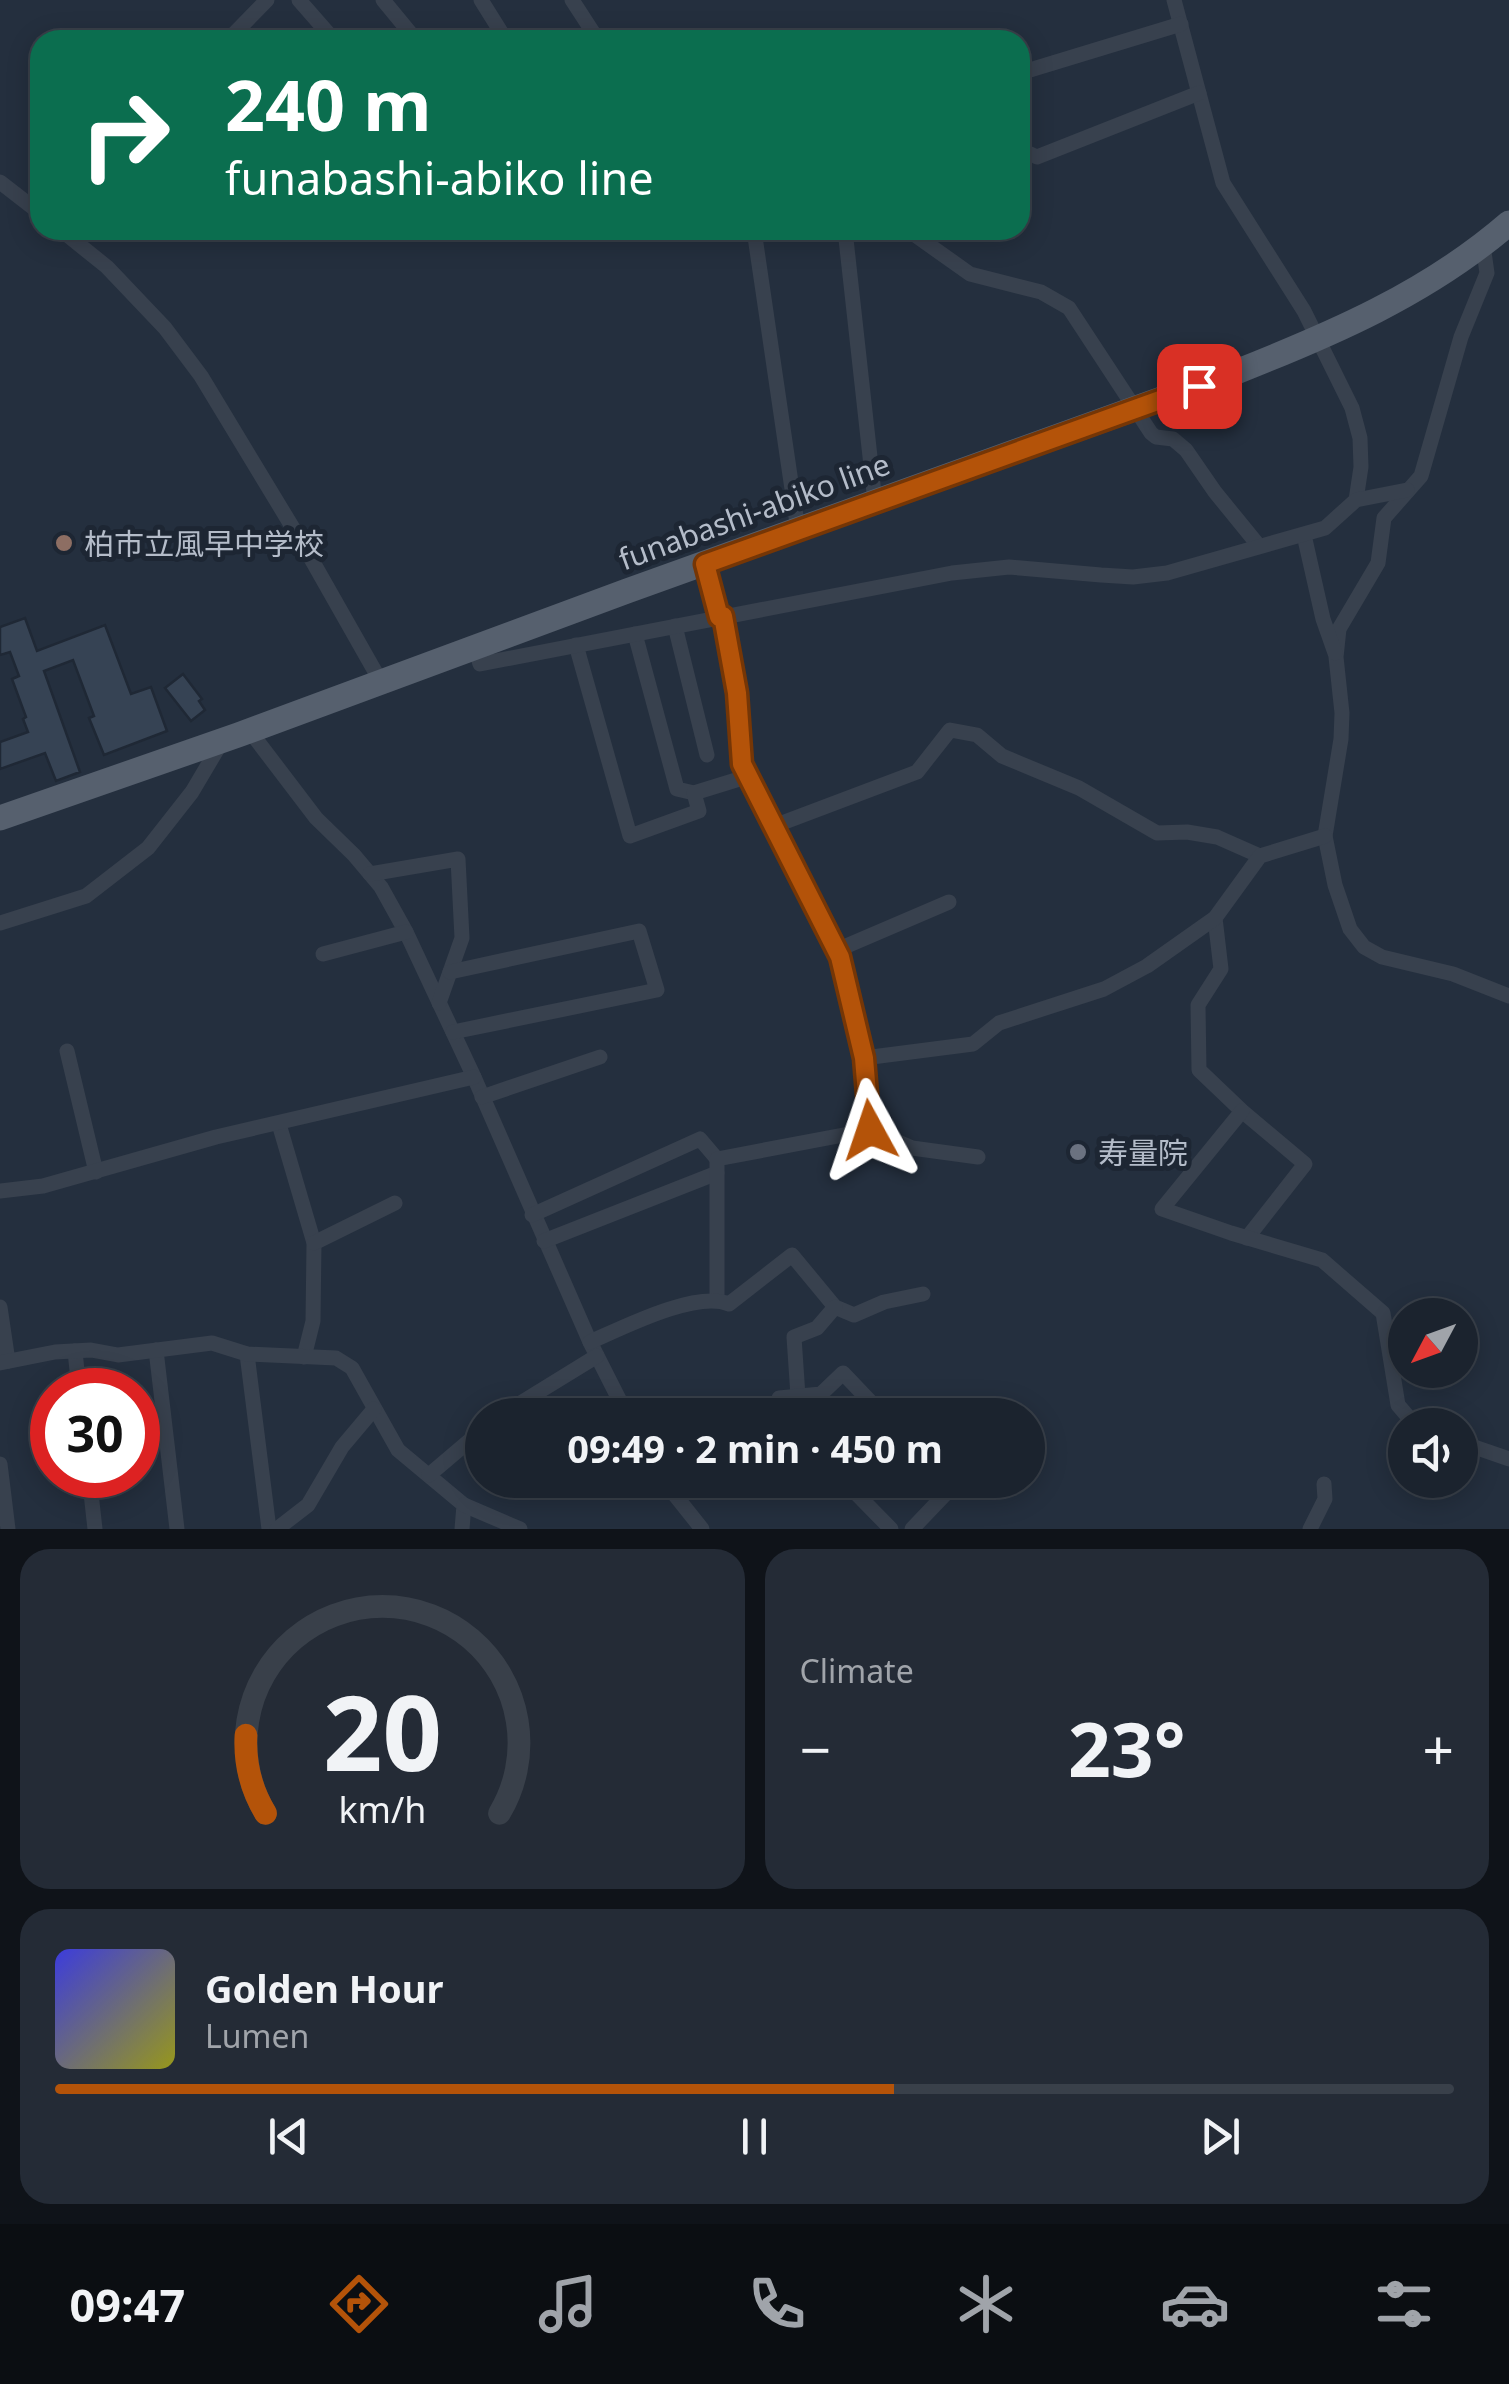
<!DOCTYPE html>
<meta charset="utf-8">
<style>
:root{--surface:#1b232e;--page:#242b36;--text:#f1f3f6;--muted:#a0a4aa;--line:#39404a;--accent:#b45309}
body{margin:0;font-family:"Noto Sans","Noto Sans JP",sans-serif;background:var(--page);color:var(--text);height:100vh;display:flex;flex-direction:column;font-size:38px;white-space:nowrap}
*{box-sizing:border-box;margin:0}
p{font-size:32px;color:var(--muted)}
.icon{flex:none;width:55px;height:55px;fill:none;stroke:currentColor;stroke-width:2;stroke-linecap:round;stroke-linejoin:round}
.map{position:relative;height:1529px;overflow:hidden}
.side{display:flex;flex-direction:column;gap:20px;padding:20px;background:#0f1319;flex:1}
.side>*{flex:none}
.guide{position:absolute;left:30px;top:30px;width:1000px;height:210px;border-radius:30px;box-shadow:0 5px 25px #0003,0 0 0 2px var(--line);background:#0b6e4f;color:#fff;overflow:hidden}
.needle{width:65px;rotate:229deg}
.tools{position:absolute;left:1388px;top:1298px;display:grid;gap:20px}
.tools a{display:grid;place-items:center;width:90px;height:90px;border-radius:50%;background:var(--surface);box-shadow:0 5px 25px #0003,0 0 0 2px var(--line);font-size:50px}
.speed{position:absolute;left:30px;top:1368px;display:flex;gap:20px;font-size:50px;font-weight:700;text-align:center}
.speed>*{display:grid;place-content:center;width:130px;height:130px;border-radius:50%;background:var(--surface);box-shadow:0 5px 25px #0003,0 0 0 2px var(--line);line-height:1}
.speed .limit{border:15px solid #d22;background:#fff;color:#111}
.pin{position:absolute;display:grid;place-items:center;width:85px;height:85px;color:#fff;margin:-42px;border-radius:20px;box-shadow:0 5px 15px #0006}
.me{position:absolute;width:110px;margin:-55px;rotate:355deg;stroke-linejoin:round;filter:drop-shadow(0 0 8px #0008)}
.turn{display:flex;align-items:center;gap:35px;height:210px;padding:0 30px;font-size:45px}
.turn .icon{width:130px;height:130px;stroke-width:2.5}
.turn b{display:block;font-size:70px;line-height:85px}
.big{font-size:75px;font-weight:700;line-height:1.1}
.side .card{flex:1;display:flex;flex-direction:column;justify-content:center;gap:15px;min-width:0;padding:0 35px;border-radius:30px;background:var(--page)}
.side .dial{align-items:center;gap:0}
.dial svg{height:260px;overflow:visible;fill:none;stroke:var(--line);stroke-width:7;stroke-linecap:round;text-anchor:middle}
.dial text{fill:var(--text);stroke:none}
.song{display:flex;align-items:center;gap:30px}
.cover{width:120px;height:120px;border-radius:15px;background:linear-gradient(135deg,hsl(240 70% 55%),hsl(60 70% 35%))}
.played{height:10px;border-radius:5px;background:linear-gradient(90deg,var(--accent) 60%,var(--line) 60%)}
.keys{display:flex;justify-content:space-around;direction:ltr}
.heat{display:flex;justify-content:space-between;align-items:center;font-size:55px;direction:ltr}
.side .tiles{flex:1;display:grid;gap:20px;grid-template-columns:1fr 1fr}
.card:last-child{grid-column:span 2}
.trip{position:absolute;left:465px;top:1398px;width:580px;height:100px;border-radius:50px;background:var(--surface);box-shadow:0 5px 25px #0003,0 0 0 2px var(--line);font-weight:700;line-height:100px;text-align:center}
.tab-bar{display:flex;height:160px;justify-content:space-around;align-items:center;background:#0b0e12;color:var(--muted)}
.tab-bar .icon{width:70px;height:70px}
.tab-bar .active{color:var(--accent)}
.tab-bar b{font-size:45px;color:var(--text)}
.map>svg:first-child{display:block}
</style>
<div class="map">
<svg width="1509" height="1529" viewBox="0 0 1509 1529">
<rect width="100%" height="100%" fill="#242f3e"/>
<g fill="#364354" stroke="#1f2835" stroke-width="2.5">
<path d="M25 618 37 651 105 625 131 694 151 687 167 731 104 755 89 718 94 716 73 660 44 671 80 772 56 781 45 753 0 769V742L28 732 23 719 26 717 12 679 19 676 10 652 0 655V627Z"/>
<path d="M183 674 202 699 199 701 205 710 191 721 165 688Z"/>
</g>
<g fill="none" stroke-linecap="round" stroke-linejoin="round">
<g stroke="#38414e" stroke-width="15">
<path d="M299 0 334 40"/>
<path d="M383 0 416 40"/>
<path d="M481 0 506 40"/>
<path d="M572 0 598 40"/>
<path d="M1174 0 1223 183 1304 311 1352 408 1360 438 1361 467 1356 500"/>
<path d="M228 40 267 0"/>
<path d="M1020 73 1181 24"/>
<path d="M1026 152 1037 157 1199 93"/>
<path d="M0 182 40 213"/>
<path d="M61 230 107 267 165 328 201 376 305 548 381 682"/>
<path d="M754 230 798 530"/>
<path d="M845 230 875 502"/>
<path d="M908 230 970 274 1041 292 1069 308 1151 433 1156 437 1173 439 1186 450 1215 492 1259 546"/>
<path d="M1483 245 1487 273 1461 337 1421 476 1384 518 1378 563 1339 629 1336 657 1342 713 1341 739 1325 836 1335 885 1350 929 1364 947 1382 957 1453 974 1509 996"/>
<path d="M1304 535 1323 619 1335 653"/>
<path d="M705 564 719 617"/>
<path d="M723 617 737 693 742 764 841 957 864 1058 870 1130"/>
<path d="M675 626 707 755"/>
<path d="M635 634 677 789 694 793"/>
<path d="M576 645 630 836 699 811 694 793 749 776"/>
<path d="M475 648 480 664 952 573 1009 567 1101 575 1133 577 1167 573 1325 528 1356 500 1407 490"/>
<path d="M249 730 316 818 354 855 381 887 406 932 474 1077 590 1342 627 1415"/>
<path d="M774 826 917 772 950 730 977 735 1002 756 1079 788 1157 833 1187 832 1217 837 1260 856"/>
<path d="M370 874 458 859 462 938 439 1003"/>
<path d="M1215 918 1221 969 1198 1005 1199 1070 1242 1111 1305 1164 1247 1238"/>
<path d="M0 923 86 896 148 848 192 792 221 743"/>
<path d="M837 950 949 902"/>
<path d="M323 954 406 932"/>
<path d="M450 972 639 931 657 990 453 1032"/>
<path d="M67 1051 96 1172"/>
<path d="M864 1058 973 1044 999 1023 1104 989 1147 966 1215 918 1260 856 1325 836"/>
<path d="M482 1097 600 1057"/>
<path d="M1242 1111 1162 1209 1231 1233 1322 1260 1383 1313 1398 1405 1410 1419 1424 1425"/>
<path d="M279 1124 314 1243 313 1321 304 1357"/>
<path d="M0 1191 43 1186 216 1137 474 1077"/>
<path d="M532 1215 700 1139 717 1159"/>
<path d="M544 1241 717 1173"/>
<path d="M314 1243 395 1203"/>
<path d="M717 1299V1159L870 1130 912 1148 978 1157"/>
<path d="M0 1307 8 1361"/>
<path d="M590 1342C622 1328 696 1290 729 1304L792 1255 835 1307 854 1315 884 1302 923 1294"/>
<path d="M156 1350 177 1529"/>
<path d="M75 1351 79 1390"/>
<path d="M247 1354 269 1529"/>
<path d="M0 1363 55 1352 91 1350 118 1355 212 1343 247 1354 336 1358 352 1368 398 1450 464 1505 462 1529"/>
<path d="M798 1396 794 1337 817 1328 835 1307"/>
<path d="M501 1415 597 1356"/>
<path d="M650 1415 687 1406"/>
<path d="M779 1415V1398L821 1394 843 1373 883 1415"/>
<path d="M1460 1442 1509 1459"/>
<path d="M0 1464 8 1529"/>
<path d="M89 1475 95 1529"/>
<path d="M429 1475 482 1430"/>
<path d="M663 1480 702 1529"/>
<path d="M843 1480 891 1529"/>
<path d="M464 1505 520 1529"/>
<path d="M277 1529 308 1505 342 1447 374 1409"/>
<path d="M912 1529 952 1487 945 1480"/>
<path d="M1310 1529 1325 1499 1324 1484"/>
</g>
<path stroke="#56606e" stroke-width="25" d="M0 818 238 735 627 591 1231 374C1330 335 1427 294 1509 223"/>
</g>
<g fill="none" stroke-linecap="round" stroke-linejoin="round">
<defs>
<path id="route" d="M870 1130 864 1058 840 957 742 764 737 693 723 616 719 617 705 564 1199 386"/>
</defs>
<use href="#route" stroke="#753606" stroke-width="25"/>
<use href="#route" stroke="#b45309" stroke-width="18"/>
</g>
<circle fill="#8d6e63" stroke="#1d2633" stroke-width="4" cx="64" cy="543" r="10"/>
<circle fill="#6b7280" stroke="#1d2633" stroke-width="4" cx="1078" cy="1152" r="10"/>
<g text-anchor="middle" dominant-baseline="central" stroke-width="10" stroke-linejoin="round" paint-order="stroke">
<g font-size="30" fill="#b4bcc9" stroke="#1d2633">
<text transform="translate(754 511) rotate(-20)">funabashi-abiko line</text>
</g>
<g font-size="30" fill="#b4bcc9" stroke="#1d2633" text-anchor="start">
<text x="84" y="543">柏市立風早中学校</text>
<text x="1098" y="1152">寿量院</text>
</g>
</g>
</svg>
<div class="tools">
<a><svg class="needle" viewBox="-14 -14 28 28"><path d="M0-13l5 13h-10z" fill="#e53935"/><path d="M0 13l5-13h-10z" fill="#a0a4aa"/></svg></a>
<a><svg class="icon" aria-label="sound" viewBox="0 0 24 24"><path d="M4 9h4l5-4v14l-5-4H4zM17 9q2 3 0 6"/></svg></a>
</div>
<div class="speed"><div class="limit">30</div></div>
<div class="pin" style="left:1199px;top:386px;background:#d93025"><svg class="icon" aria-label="arrive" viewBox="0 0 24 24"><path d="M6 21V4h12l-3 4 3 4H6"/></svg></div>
<svg class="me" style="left:870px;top:1130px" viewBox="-20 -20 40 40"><path d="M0-17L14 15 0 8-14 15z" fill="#b45309" stroke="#fff" stroke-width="4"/></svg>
<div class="trip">09:49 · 2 min · 450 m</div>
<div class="guide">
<div class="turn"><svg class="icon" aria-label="right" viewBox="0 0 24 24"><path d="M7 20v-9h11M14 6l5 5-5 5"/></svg><div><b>240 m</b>funabashi-abiko line</div></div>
</div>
</div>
<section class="side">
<div class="tiles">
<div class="card dial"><svg viewBox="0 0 100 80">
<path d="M14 69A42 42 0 1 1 86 69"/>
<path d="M14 69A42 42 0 0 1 8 45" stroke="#b45309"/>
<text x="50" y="56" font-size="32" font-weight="700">20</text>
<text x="50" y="72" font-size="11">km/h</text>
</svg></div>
<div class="card"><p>Climate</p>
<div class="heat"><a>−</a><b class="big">23°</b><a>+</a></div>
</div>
<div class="card">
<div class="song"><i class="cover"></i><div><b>Golden Hour</b><p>Lumen</p></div></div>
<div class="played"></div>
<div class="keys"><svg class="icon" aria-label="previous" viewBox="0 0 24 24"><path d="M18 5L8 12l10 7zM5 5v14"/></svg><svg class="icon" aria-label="pause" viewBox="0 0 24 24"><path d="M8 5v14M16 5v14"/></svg><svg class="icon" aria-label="next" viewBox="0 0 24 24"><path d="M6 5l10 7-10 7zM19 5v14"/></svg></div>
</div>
</div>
</section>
<nav class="tab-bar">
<b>09:47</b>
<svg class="icon active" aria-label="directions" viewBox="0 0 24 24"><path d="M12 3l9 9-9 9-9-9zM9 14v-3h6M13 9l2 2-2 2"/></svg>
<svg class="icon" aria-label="music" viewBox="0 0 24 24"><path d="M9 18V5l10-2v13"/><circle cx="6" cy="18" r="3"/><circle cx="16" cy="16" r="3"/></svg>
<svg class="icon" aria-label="phone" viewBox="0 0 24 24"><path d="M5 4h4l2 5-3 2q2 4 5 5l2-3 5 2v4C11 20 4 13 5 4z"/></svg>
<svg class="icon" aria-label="climate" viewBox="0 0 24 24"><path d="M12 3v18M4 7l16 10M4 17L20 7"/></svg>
<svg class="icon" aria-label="car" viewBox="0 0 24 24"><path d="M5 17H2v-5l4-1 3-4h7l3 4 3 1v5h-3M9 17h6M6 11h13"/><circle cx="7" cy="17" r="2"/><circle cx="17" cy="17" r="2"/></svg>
<svg class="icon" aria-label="filters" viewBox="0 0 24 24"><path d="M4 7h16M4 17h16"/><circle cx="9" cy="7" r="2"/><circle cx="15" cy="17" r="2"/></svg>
</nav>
